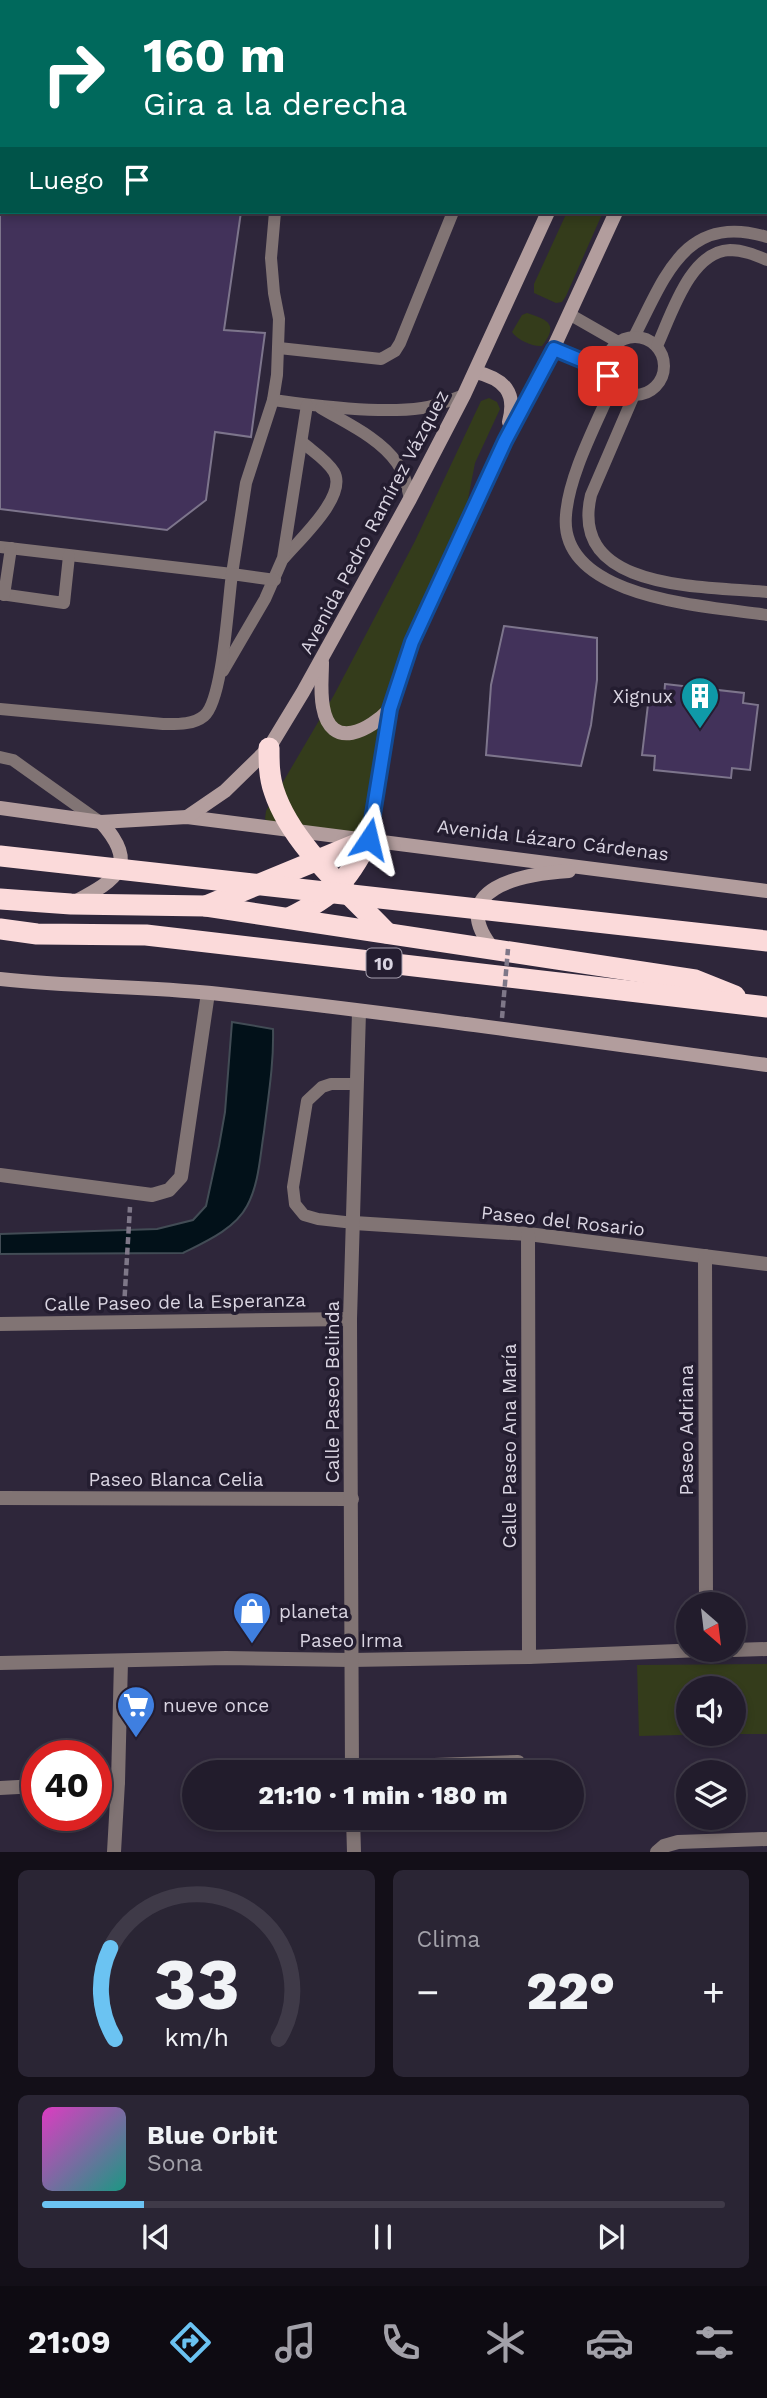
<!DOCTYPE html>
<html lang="es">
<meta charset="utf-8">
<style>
:root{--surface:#221c2c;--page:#2a2534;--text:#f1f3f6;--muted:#a2a1a9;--line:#3f3a48;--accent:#6bc3f2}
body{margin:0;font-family:"Work Sans",sans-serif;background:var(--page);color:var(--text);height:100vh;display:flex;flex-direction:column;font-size:26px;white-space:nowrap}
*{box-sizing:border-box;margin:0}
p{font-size:23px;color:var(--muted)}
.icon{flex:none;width:38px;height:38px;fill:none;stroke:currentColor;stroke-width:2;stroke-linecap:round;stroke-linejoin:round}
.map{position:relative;height:1852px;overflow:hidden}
.panel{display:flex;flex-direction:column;gap:18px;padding:18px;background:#130f18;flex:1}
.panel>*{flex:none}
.hud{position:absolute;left:0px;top:0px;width:768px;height:214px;box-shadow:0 4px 10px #0003,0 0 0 2px var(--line);background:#00695c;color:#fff;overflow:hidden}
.needle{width:46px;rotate:152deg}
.buttons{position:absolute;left:676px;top:1592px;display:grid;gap:14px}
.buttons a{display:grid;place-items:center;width:70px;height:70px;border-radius:50%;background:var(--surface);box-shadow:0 4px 10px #0003,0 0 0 2px var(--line);font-size:35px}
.speed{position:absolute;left:21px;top:1740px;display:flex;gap:14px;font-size:35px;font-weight:700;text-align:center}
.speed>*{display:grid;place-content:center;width:91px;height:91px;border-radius:50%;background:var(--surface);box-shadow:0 4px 10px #0003,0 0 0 2px var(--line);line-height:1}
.speed .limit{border:10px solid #d22;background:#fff;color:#111}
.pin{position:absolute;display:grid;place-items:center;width:60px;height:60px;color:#fff;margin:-30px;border-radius:14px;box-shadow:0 4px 10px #0006}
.me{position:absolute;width:77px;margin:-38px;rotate:10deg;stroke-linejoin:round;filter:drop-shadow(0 0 5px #0008)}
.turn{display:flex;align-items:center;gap:24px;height:147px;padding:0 28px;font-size:32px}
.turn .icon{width:91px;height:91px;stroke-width:2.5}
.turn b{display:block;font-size:49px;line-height:60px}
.then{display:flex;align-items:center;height:66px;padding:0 28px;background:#0003;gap:14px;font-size:26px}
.big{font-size:52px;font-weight:800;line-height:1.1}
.panel .tile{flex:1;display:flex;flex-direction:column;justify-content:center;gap:10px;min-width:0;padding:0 24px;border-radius:10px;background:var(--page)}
.panel .dial{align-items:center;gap:0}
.dial svg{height:182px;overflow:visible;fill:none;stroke:var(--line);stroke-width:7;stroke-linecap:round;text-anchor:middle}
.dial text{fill:var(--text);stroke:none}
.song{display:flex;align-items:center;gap:21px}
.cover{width:84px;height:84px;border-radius:10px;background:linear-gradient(135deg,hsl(310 70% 55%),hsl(170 70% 35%))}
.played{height:7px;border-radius:4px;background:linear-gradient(90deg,var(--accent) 15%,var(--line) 15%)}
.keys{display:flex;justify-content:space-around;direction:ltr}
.heat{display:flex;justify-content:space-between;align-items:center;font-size:38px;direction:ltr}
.panel .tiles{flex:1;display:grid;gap:18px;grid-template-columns:1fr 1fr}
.tile:last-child{grid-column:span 2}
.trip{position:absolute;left:182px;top:1760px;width:402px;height:70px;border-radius:35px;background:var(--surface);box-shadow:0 4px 10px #0003,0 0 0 2px var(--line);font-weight:800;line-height:70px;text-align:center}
.tabs{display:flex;height:112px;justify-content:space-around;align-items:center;background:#0e0b12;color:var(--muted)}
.tabs .icon{width:49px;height:49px}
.tabs .current{color:var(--accent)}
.tabs b{font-size:32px;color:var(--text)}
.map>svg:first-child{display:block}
</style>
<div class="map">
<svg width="767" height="1852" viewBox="0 0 767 1852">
<rect width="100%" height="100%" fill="#2e263a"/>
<g fill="#343c1b">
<path d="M567 212H603L566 296 562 302 556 303 534 293V284Z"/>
<path d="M527 313C548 320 559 324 542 346 533 347 517 340 512 332L522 315Z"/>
<path d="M489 398 497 402 500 409 475 463 465 515 412 630 364 833 272 826 265 819 266 811 334 695 415 541 481 401Z"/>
<path d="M767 1664V1734H733V1689H688V1734H721L639 1736 637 1665Z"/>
</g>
<path fill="#021119" stroke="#424c55" stroke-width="2" d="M232 1022 273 1029C274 1064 268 1098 264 1132 260 1156 259 1184 247 1206 235 1229 205 1242 183 1253L0 1254V1234L157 1229 193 1220 206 1206 219 1146 225 1112Z"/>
<g fill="#42325a" stroke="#7d758c" stroke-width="2">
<path d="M0 212H241L224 330 265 333 251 437 215 432 206 500 167 530 0 509Z"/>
<path d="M504 626 597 638V680L591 725 581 766 486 755 491 685Z"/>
<path d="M665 684 744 693 743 703 758 705 750 770 732 768 731 778 654 770 655 756 642 755 649 696 664 698Z"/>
</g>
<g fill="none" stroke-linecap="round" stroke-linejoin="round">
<path stroke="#7e7788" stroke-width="4.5" stroke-dasharray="7 3.5" stroke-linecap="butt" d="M124 1307 130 1207"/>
<g stroke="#817474" stroke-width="12">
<path d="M0 0 7 2"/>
<path d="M230 0 231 2"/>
<path d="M346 2V0"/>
<path d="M569 314 618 342"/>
<path d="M634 337C665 277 685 212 767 237"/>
<circle cx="635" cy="366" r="29"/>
<path d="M657 346C671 316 690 251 730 250 743 250 755 255 767 260"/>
<path d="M279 348 381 359 395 351 400 343 453 212"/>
<path d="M553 349 607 371"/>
<path d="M613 385C597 423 569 474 566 515 558 600 710 606 767 615"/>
<path d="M634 395 591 495C568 592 705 586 767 592"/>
<path d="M273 400C317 406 380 414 422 408 437 406 451 400 464 395"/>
<path d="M321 408C346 423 380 438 397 463 405 474 407 486 410 499"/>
<path d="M0 547 232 574 246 483 273 400 277 375 279 319 274 293 271 258 275 212"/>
<path d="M284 558C299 540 348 496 334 472 327 460 312 451 302 442"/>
<path d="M0 594 64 603 69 556"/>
<path d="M4 595 11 548"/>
<path d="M223 671 265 599 283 558 307 405"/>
<path d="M0 709 163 724C176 724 193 725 204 716 223 701 228 601 232 574L275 580"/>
<path d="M0 757 13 760 100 822"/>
<path d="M354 1223 318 1219 304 1215 295 1204 293 1187 307 1101 322 1087 331 1084H357"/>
</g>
<g stroke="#817474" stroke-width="14">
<path d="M0 1175 152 1195 169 1190 181 1177 208 993"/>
<path d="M354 1223 528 1234 767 1264"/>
<path d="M528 1234 529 1657"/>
<path d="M705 1256 706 1605"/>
<path d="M0 1324 350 1319"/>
<path d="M0 1498 352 1499"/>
<path d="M733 1650 767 1649"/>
<path d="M0 1663 226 1658 351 1660 529 1657 702 1650"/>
<path d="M352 1768 518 1762"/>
<path d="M352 1773 350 1319 359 1012"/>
<path d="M96 1783 118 1782"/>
<path d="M0 1788 37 1786"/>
<path d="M353 1818 354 1852"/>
<path d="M114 1852 118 1782 121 1661"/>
<path d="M657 1852 664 1846 678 1842 767 1839"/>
</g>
<g stroke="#b29d9d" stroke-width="14">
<path d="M644 2 645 0"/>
<path d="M719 2V0"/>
<path d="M476 372C504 379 517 392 509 422"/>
<path d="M322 662C322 677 320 692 323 707 331 752 370 730 390 709"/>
<path d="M0 808 101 822 187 817 767 891"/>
<path d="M187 817 225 791 269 748 303 692 410 499 464 395 548 212"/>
<path d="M369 839 390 709 412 642 505 441 553 349 616 212"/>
<path d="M73 903C113 881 142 868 101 822"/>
<path d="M494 950C443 888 523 874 569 871"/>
<path d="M0 979C70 987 141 986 211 993 397 1013 582 1040 767 1065"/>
</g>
<g stroke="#fbdada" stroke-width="21">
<path d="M269 748C269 762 269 777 274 791 291 844 348 892 387 933"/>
<path d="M0 899 71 904 206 906 695 980 735 996"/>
<path d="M206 906 369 839"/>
<path d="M289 918C333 896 347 883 369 839"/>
<path d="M0 929 37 934 146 935 767 1007"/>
</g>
<path stroke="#7e7788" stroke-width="4.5" stroke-dasharray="7 3.5" stroke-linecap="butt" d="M502 1018 508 949"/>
<path stroke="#fbdada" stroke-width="21" d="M0 856 767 941"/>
</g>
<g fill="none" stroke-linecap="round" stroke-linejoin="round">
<defs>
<path id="route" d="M369 839 390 709 412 642 505 441 554 349 607 371 608 376"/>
</defs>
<use href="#route" stroke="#114b97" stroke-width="18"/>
<use href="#route" stroke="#1a73e8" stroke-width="12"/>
</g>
<defs>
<symbol id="building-pin" viewBox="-11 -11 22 30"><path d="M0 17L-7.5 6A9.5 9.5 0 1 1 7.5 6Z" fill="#0f9aa8" stroke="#241d30"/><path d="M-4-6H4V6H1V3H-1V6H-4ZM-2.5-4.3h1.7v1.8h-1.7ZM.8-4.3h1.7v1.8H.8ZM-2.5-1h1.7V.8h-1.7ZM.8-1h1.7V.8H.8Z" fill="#fff"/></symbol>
<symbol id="shop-pin" viewBox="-11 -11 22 30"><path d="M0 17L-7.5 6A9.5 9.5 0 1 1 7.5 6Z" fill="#3f7fe0" stroke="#241d30"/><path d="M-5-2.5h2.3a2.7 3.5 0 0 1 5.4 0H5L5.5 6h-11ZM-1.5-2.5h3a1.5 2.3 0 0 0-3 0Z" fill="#fff"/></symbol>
<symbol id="supermarket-pin" viewBox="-11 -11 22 30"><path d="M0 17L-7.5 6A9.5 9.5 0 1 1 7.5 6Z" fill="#3f7fe0" stroke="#241d30"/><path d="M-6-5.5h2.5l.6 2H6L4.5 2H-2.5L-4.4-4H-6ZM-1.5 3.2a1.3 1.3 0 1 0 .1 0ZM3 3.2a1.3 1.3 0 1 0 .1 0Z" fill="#fff"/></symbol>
</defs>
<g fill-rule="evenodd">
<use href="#building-pin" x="678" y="674" width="44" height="60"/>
<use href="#shop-pin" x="230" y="1589" width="44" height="60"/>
<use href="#supermarket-pin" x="114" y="1683" width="44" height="60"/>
</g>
<g text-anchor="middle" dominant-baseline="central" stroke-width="7" stroke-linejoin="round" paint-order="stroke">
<rect fill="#241d30" stroke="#a39dac" stroke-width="2" x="366.5" y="948.5" width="35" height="29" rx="5"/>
<g font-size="18" font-weight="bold" fill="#d9d4e1">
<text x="384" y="963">10</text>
</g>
<g font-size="19" fill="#d9d4e1" stroke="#241d30">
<text transform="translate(374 522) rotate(-62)">Avenida Pedro Ramírez Vázquez</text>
<text transform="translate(553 840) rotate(7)">Avenida Lázaro Cárdenas</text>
<text transform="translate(563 1221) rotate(6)">Paseo del Rosario</text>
<text transform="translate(175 1302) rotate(-1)">Calle Paseo de la Esperanza</text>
<text transform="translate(332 1392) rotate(-90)">Calle Paseo Belinda</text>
<text transform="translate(686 1430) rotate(-90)">Paseo Adriana</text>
<text transform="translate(509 1446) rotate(-90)">Calle Paseo Ana María</text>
<text x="176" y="1479">Paseo Blanca Celia</text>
<text x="351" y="1640">Paseo Irma</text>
</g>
<g font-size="19" fill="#d9d4e1" stroke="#241d30" text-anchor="start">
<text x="673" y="696" text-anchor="end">Xignux</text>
<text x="279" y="1611">planeta</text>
<text x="163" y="1705">nueve once</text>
</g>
</g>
</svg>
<div class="buttons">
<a><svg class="needle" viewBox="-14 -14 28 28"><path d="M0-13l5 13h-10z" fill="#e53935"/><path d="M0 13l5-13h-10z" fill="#a2a1a9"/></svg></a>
<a><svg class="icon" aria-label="sound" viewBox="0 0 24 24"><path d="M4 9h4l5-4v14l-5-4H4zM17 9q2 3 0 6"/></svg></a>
<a><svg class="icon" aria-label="layers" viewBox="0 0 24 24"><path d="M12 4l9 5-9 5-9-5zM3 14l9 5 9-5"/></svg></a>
</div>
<div class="speed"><div class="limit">40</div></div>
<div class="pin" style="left:608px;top:376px;background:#d93025"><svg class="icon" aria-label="arrive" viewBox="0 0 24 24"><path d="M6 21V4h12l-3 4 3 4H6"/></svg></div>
<svg class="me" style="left:369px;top:839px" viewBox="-20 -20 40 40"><path d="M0-17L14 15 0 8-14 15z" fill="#1a73e8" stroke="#fff" stroke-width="4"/></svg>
<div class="trip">21:10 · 1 min · 180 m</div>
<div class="hud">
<div class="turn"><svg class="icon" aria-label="right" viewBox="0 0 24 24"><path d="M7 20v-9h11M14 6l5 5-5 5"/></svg><div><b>160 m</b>Gira a la derecha</div></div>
<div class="then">Luego<svg class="icon" aria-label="arrive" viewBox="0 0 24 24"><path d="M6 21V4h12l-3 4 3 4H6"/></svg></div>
</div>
</div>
<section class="panel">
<div class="tiles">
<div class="tile dial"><svg viewBox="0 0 100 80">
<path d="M14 69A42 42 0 1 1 86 69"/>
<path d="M14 69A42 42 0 0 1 12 29" stroke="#6bc3f2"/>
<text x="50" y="56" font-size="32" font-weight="700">33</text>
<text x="50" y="72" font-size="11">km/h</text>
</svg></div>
<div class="tile"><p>Clima</p>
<div class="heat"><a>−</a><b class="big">22°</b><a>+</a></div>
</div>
<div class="tile">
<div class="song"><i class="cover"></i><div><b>Blue Orbit</b><p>Sona</p></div></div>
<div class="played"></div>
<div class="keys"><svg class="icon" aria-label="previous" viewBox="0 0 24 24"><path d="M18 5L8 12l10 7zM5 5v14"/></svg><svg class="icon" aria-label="pause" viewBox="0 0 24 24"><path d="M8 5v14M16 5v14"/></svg><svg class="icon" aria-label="next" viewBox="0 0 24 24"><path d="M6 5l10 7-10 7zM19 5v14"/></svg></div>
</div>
</div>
</section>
<nav class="tabs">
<b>21:09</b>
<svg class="icon current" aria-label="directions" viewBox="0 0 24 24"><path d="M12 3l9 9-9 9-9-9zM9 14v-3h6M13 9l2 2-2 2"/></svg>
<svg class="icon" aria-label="music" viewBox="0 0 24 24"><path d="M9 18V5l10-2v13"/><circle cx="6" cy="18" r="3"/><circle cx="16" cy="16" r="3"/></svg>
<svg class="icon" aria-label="phone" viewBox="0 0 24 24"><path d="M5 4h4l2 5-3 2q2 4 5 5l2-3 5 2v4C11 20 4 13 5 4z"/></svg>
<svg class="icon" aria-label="climate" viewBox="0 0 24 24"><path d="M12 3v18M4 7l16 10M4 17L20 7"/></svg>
<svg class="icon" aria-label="car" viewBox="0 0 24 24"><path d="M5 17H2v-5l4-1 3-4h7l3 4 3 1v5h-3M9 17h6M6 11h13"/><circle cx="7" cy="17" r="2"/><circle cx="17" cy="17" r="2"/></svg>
<svg class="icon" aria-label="filters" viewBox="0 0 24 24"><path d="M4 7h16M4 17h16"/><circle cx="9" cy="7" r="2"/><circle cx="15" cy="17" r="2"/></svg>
</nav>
